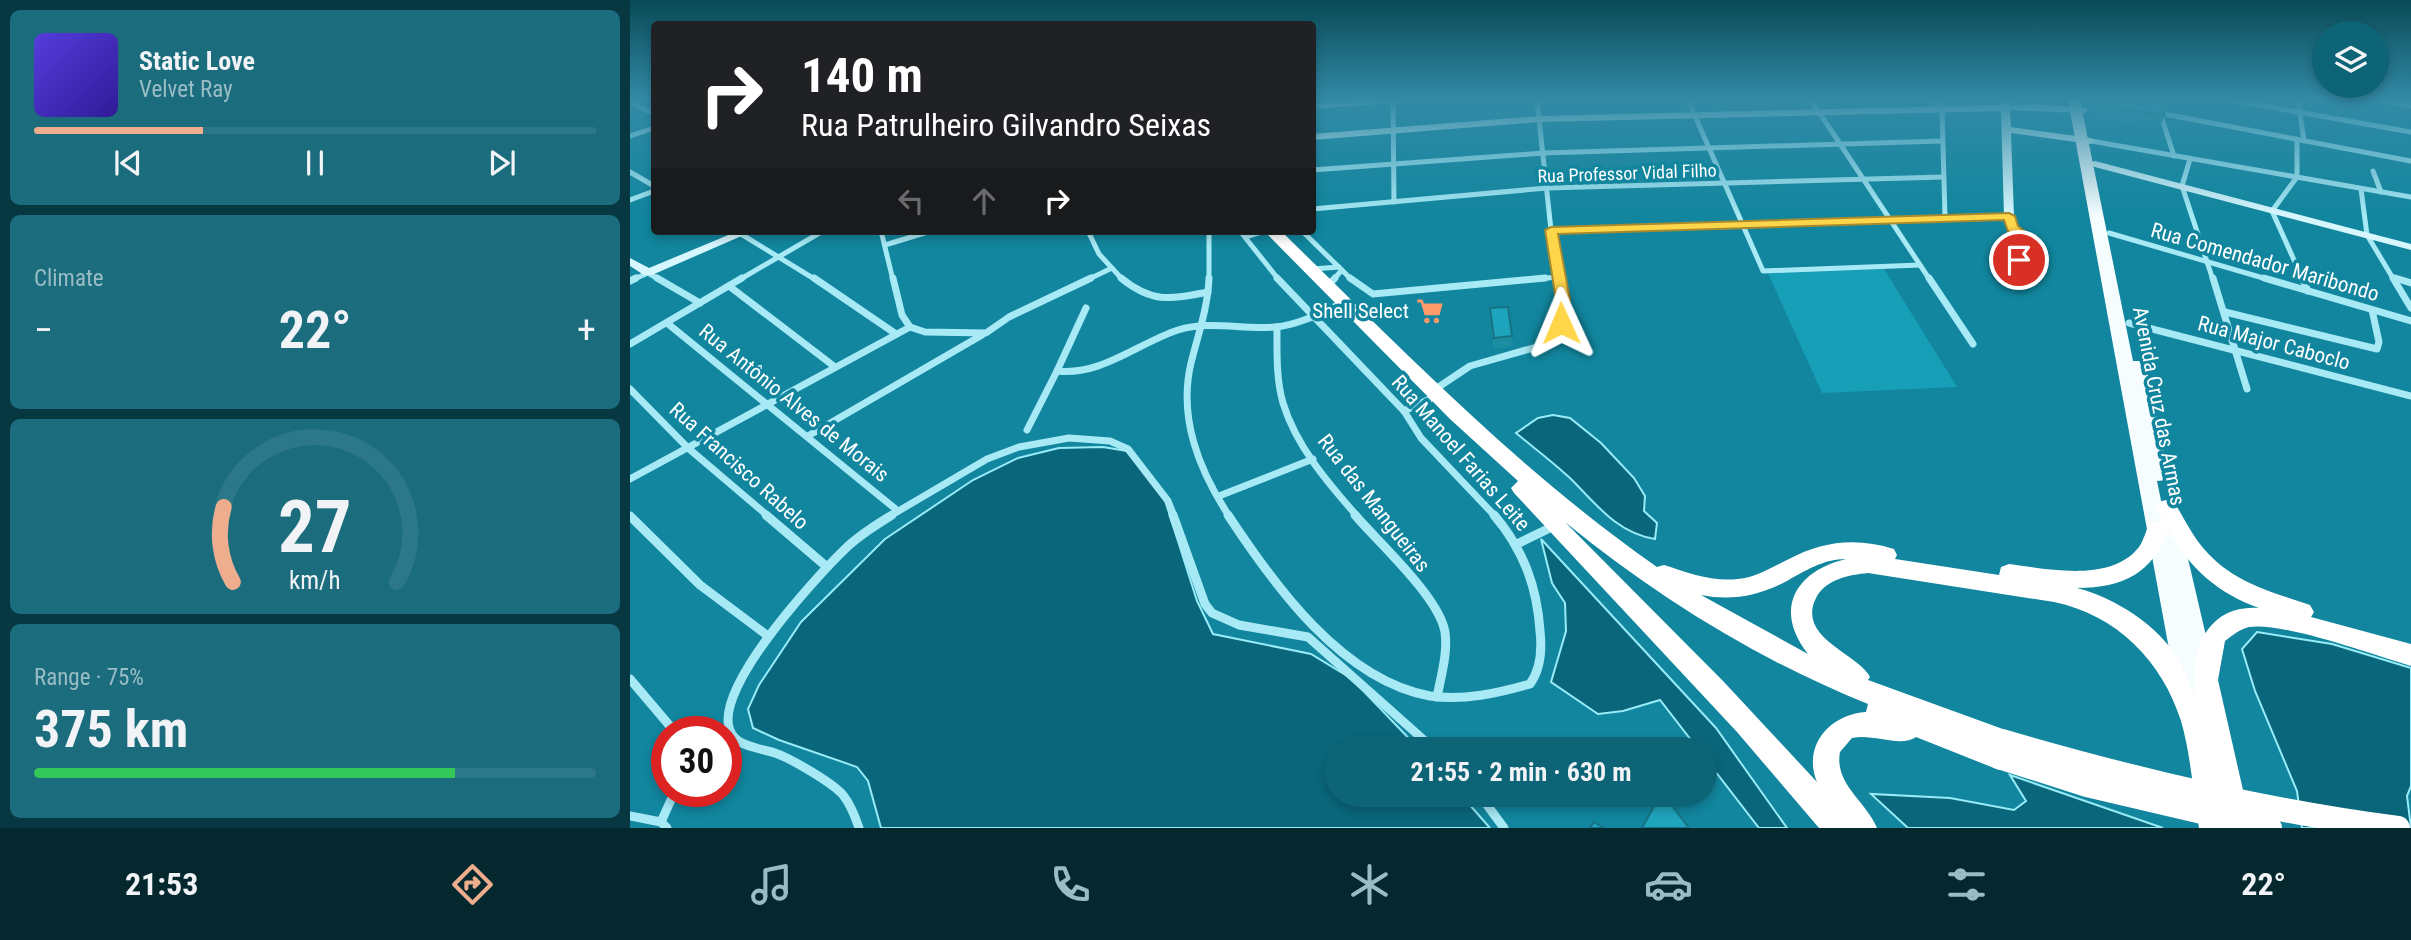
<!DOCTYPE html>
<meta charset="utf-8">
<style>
:root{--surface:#0d6476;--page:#1b6d7e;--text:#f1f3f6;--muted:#9abdc5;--line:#2d7888;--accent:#eead8d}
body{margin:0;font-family:"Roboto Condensed",sans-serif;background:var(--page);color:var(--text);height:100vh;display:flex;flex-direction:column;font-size:26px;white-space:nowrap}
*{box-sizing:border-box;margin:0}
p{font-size:23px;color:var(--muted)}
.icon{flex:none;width:38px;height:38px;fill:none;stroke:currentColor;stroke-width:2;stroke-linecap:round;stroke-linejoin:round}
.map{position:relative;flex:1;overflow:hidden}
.drawer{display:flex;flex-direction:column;gap:10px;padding:10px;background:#073741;width:630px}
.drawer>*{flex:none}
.top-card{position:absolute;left:21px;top:21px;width:665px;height:214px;border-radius:7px;box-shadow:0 4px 10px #0003;background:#202124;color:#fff;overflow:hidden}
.controls{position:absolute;left:1682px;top:21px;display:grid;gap:14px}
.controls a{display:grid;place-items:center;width:77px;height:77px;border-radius:50%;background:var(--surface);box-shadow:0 4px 10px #0003;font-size:35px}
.speed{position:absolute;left:21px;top:716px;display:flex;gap:14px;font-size:35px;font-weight:700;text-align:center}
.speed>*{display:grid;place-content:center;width:91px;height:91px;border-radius:50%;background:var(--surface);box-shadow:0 4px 10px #0003;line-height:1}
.speed .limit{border:10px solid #d22;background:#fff;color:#111}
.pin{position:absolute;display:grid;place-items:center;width:60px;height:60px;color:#fff;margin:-30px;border:4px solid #fff;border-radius:50%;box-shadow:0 2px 7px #0007}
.me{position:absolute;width:77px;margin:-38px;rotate:359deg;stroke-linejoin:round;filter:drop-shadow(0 0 5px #0008)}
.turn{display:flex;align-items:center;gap:24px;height:147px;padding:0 35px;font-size:32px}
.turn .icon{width:91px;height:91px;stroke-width:2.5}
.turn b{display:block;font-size:49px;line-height:60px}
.lanes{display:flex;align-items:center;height:66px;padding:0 35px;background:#0003;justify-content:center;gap:35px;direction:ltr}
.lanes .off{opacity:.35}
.big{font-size:52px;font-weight:700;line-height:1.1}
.drawer .card{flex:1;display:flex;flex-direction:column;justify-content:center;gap:10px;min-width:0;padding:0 24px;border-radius:10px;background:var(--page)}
.drawer .dial{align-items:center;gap:0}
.dial svg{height:182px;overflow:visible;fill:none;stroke:var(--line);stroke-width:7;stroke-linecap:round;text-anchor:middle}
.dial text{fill:var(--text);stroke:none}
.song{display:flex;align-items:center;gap:21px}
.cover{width:84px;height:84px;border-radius:10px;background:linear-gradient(135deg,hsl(250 70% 55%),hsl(250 70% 35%))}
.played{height:7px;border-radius:4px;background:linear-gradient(90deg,var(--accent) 30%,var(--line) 30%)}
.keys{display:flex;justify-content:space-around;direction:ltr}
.heat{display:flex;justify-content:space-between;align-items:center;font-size:38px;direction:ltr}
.charge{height:10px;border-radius:5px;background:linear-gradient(90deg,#34c759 75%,var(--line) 0)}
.trip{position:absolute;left:695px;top:737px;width:392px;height:70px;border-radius:35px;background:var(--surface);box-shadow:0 4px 10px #0003;font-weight:700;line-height:70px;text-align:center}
.dock{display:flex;height:112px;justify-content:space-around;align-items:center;background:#05282f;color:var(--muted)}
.dock .icon{width:49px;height:49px}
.dock .selected{color:var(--accent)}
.dock b{font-size:32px;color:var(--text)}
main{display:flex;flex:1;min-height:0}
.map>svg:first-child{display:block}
</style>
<main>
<section class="drawer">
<div class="card">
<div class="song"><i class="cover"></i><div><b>Static Love</b><p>Velvet Ray</p></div></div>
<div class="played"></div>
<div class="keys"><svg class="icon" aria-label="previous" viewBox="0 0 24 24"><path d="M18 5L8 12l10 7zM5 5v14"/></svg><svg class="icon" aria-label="pause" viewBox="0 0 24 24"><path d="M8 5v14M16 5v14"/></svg><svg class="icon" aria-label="next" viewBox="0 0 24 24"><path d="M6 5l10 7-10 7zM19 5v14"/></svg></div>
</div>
<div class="card"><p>Climate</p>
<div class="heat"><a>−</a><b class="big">22°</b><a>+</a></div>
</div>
<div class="card dial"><svg viewBox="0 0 100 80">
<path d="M14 69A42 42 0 1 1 86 69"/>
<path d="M14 69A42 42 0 0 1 10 36" stroke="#eead8d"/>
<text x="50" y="56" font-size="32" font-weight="700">27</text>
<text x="50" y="72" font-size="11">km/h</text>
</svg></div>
<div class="card"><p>Range · 75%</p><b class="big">375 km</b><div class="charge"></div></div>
</section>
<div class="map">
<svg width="1781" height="828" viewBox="0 0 1781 828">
<rect width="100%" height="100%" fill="#11869e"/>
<path fill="#189fb8" d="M1254 269 1327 387 1192 393 1138 273Z"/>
<g fill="#0a667a" stroke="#99ebf8" stroke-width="2">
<path d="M923 415 940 418 971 443 1004 478 1015 496 1014 511 1027 523 1025 539C987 533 966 504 941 479 924 463 904 448 886 433L908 418Z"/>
<path d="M473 447 497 451 533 494 567 601 583 634 681 654 722 679 789 749H707V794L831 795 860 828H251L238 781 227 767 149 740 123 728 118 709 129 685 171 622 255 539 343 480 388 458 429 448Z"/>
<path d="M911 539 1086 728 1157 828H1129L1075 758 1074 749H1068L1030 700 993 711 968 714 921 682 936 631 935 603 922 583Z"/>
<path d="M1627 632 1702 644 1781 668V786L1777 796 1781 828H1672L1667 791 1625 691 1612 649Z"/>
<path d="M1380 775 1533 828H1278L1241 794 1320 798 1384 810 1396 801Z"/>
</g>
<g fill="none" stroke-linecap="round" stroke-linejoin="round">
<g stroke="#a7e9f5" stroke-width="5">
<path d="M763 100 764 202"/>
<path d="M907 100 921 230 930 280"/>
<path d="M1058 100 1133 271 1290 265"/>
<path d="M1181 100 1300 280"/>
<path d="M1304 100 1312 109 1315 217"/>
<path d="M1526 100 1544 156"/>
<path d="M1600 100 1781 132"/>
<path d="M1668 100 1674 141"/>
<path d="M1749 100 1781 106"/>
<path d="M0 102 24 114"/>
<path d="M1529 113 1781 161"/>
<path d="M0 136 24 128"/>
<path d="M1667 139V177L1642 211 1673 280"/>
<path d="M1461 141 1781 197"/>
<path d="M1560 159 1552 186 1583 280"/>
<path d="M682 170 913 153 1312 141"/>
<path d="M1743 171 1751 192"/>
<path d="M0 172 24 186"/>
<path d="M1731 189 1737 235 1764 280"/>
<path d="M0 200 24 191"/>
<path d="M682 209 917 188 1313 177"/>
<path d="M921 230 1379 216"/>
<path d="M106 231 186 280"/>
<path d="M251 231 263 280"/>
<path d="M458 231 469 254 493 280"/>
<path d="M579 231V280"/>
<path d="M610 231 649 280"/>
<path d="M672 231 722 280"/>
<path d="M1479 233 1640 280"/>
<path d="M615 237 631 232"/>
<path d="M255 245 301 231"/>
<path d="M682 269 709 267"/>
<path d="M1764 278 1771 280"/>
<path d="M2 280 18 273 30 280"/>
<path d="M109 280 193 231"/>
<path d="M457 280 482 268"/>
<path d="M703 280 712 270"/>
<path d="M896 280 928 277"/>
</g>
<g stroke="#a7e9f5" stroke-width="7">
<path d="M27 278 70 303"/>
<path d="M184 278 266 334"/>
<path d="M263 278 272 315 280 327"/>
<path d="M491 278C523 304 541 299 578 292"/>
<path d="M579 278C578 307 568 335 561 363 548 418 569 470 599 516"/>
<path d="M647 278 774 411 791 438 865 516"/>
<path d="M720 278 743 294 915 278"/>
<path d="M1299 278 1343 344"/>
<path d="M1583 278 1617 389"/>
<path d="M1634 278 1781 321"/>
<path d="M1672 278 1678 291"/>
<path d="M1763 278 1781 308"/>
<path d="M1765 278 1781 283"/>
<path d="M0 281 6 278"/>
<path d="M99 286 205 367"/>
<path d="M698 286 705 278"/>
<path d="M456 308 427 371C472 376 508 343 548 330 580 320 613 330 645 327 667 325 687 315 706 306"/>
<path d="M1595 312 1747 349 1749 342 1742 310"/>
<path d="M37 323 268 511"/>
<path d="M1499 323 1781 396"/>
<path d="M280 327 295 332 356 333 379 317 461 278"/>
<path d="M647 327C647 352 646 379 653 403 666 446 698 483 727 516"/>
<path d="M0 344 112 278"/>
<path d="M0 389 58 448 138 516"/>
<path d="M804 390 840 366 917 344C934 319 934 308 929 278"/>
<path d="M774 411 800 399"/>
<path d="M397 430 427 371"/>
<path d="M178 436 352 335"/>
<path d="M0 479 280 327"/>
<path d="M589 496 683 459"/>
<path d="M260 516 357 459 389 447 439 438 480 441 498 449 538 501 544 516"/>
</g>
<g stroke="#a7e9f5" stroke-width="9">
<path d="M136 515 197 567"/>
<path d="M543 515 575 604 582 613 609 625 678 637 804 749"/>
<path d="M598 515C644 585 712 680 800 696 834 701 868 693 900 684 911 669 912 649 910 631 907 586 893 549 864 515"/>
<path d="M725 515C749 543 809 597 815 632 818 653 811 676 807 697"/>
<path d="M0 516 70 585 138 636"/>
<path d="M887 544 924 526"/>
<path d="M0 679 45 732"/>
<path d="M849 794 874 828"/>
<path d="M0 816 31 822 37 828"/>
<path d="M31 822 45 791"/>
<path d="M229 828C225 816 221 805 213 795 203 783 160 758 145 753 133 749 113 747 105 738 68 703 189 574 215 549 229 535 246 525 262 515"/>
</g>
<g fill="#d7f7fe" fill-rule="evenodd">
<path d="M724 100H766L762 103 682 109V103Z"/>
<path d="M1371 100H1379L1380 105 1412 104 1457 108V112L1454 113 1380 110 1381 127 1461 138 1466 141 1461 144 1381 133 1384 216 1387 226 1403 238 1395 260 1389 263 1383 260 1391 239 1378 230 1374 216 1371 111 909 122 682 140V134L909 116 1371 105Z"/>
<path d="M1465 161 1781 244V250L1461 166V162Z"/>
<path d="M108 231H123L22 275H14L0 266V258L19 268Z"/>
</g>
<path fill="#f5fdff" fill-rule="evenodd" d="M1438 100H1450L1503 361H1514L1516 365 1539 475 1537 480 1527 481 1533 510 1545 511 1548 516 1584 670 1581 677 1573 680 1567 678 1572 698 1568 705 1560 708 1552 705 1548 698Z"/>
<path fill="#fff" fill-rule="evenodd" d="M634 231H651C772 349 888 470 1027 567L1034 565C1059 573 1082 582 1108 579 1127 577 1142 567 1159 559 1192 541 1227 537 1264 549L1267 555 1265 559 1369 575 1371 567 1379 564C1418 569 1481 583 1509 547 1514 540 1516 530 1520 522L1534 521 1525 508 1528 502 1536 500 1544 502C1554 518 1562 535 1574 549 1602 582 1641 592 1680 605L1684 612 1681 617 1781 644V666C1743 655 1654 622 1619 627 1610 629 1603 635 1595 641L1588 680 1618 812 1614 822 1604 826 1596 823 1597 828H1569C1563 794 1561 755 1551 721 1532 661 1487 615 1424 602L1238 573C1219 575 1196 579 1186 598 1166 638 1229 654 1240 677L1238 680 1381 732 1385 741 1379 750 1382 757 1378 766 1369 770 1286 737C1270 748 1243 733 1222 738L1210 752C1204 784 1236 801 1247 828H1189L1107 732 884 493 881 488 888 481 820 419ZM935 522C1027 597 1128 660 1238 704L1236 712C1200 714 1172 746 1187 782L1094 682ZM1538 530C1560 568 1587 593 1629 608 1576 604 1557 654 1566 699 1560 686 1555 671 1548 659 1528 625 1485 598 1447 588 1493 588 1523 573 1538 530ZM1216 559C1165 571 1143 610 1178 654L1071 595C1101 601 1128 596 1155 582 1175 571 1193 559 1216 559Z"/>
<g stroke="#fff" stroke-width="24">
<path d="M1372 741C1502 779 1633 811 1768 828"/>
<path d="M1369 757 1457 785 1640 828"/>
</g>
</g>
<g fill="#1b8da3">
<path d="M1466 100H1529L1535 115 1529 128 1464 119 1463 109Z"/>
<path d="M860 308 882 336 883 347 864 349 860 320Z"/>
</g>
<g fill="#1fa4bd" stroke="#167384" stroke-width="2">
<path d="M1469 100H1529L1535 115 1470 106Z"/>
<path d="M878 307 882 336 864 338 860 308Z"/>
<path d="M1031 794H1033L1059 828H1012Z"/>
<path d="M964 822 974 828H960Z"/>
</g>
<linearGradient id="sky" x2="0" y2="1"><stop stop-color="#094a57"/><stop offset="0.46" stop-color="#328aa6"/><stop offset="1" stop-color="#328aa6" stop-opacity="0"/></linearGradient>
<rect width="1781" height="216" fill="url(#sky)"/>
<path fill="#ffd54a" stroke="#a68a30" stroke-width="2" d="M1379 213 1385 216 1388 226 1403 238 1394 263H1385L1383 260 1390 239 1378 231 1374 220 928 234 940 300 936 326 931 327 924 323 926 300 915 230 921 227Z"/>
<defs>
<symbol id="supermarket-bare" viewBox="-9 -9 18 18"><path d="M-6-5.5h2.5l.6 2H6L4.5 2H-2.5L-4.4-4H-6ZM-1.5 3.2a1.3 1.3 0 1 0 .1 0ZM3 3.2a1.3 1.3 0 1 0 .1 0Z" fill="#ff9a6b" stroke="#11869e" stroke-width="2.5" paint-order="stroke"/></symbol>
</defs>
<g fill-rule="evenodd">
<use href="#supermarket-bare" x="781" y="292" width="38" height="38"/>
</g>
<g text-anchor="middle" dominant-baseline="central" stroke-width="7" stroke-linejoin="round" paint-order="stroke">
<g font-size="18" fill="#fff" stroke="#11869e">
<text transform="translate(997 173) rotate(-2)">Rua Professor Vidal Filho</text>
</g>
<g font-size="21" fill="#fff" stroke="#11869e">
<text transform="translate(1635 262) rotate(16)">Rua Comendador Maribondo</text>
<text transform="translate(1644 343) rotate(15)">Rua Major Caboclo</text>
<text transform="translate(164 403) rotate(39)">Rua Antônio Alves de Morais</text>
<text transform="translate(1529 406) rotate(79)">Avenida Cruz das Armas</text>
<text transform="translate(831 453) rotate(49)">Rua Manoel Farias Leite</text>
<text transform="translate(109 466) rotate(42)">Rua Francisco Rabelo</text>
<text transform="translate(744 503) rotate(52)">Rua das Mangueiras</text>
</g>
<g font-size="21" fill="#fff" stroke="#11869e" text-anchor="end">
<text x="779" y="311">Shell Select</text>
</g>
</g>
</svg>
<div class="controls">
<a><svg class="icon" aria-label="layers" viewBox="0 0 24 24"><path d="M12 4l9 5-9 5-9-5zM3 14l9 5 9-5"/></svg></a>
</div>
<div class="speed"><div class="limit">30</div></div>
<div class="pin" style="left:1389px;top:260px;background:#d93025"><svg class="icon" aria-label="arrive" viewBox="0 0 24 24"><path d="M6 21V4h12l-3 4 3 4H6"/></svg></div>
<svg class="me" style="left:931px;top:323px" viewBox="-20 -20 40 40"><path d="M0-17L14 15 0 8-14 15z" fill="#ffd54a" stroke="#fff" stroke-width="4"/></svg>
<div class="trip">21:55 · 2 min · 630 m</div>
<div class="top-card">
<div class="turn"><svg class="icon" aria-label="right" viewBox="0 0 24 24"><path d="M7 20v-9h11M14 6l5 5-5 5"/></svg><div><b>140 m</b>Rua Patrulheiro Gilvandro Seixas</div></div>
<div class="lanes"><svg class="icon off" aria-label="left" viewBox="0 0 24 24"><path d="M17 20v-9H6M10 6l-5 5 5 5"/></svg><svg class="icon off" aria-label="ahead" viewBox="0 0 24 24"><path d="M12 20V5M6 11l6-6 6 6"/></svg><svg class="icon" aria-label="right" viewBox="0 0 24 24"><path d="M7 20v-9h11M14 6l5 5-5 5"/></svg></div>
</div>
</div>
</main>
<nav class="dock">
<b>21:53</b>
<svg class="icon selected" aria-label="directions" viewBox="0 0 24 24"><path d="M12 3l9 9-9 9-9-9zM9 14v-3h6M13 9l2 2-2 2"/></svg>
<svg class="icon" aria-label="music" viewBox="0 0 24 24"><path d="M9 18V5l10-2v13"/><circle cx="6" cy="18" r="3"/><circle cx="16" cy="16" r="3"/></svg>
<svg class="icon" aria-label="phone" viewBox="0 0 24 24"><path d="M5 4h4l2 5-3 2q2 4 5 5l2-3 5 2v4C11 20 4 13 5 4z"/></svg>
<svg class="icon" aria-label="climate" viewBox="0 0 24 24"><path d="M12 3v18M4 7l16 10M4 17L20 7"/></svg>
<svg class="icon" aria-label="car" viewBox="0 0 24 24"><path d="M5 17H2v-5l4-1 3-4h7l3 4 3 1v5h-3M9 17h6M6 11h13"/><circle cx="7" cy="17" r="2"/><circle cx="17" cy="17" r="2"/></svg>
<svg class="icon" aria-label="filters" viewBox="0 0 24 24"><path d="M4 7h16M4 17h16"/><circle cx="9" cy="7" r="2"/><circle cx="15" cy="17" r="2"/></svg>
<b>22°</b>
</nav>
